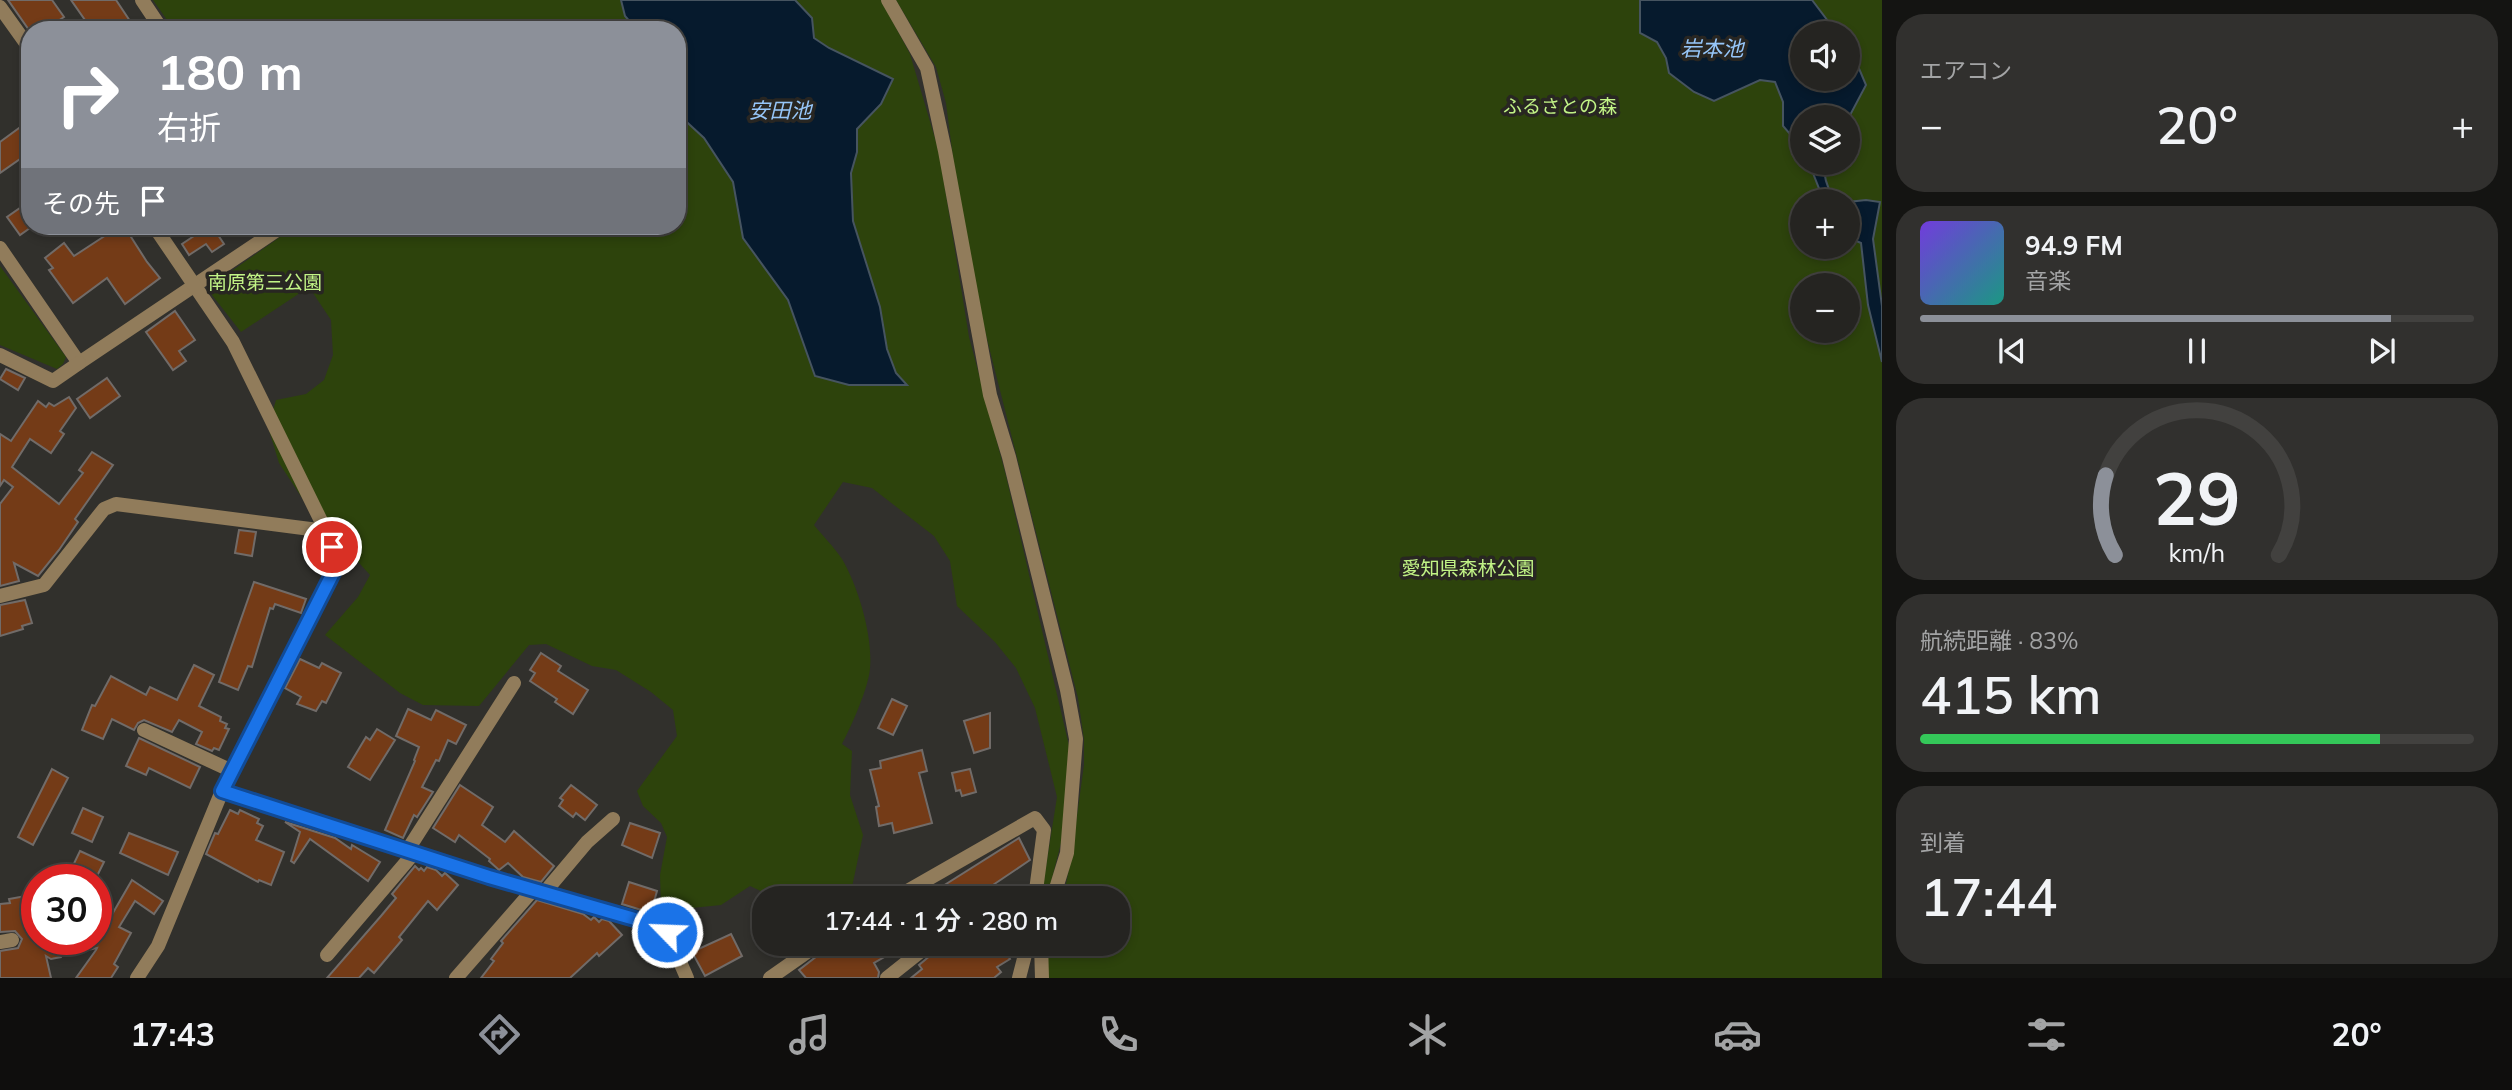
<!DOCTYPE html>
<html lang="ja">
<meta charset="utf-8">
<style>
:root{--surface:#252421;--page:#31302e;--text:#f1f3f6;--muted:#a3a4a5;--line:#42413f;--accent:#8c9099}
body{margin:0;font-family:Mulish,"Noto Sans JP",sans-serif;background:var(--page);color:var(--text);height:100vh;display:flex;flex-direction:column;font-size:26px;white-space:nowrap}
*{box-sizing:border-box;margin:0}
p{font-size:23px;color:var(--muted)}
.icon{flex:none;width:38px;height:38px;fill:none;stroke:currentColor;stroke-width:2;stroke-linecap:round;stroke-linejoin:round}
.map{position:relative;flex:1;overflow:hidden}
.panel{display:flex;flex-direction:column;gap:14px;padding:14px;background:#141412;width:630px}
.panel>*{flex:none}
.hud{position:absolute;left:21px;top:21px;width:665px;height:214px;border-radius:28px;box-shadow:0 4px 10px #0003,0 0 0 2px var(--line);background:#8c9099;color:#fff;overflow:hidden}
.controls{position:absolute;left:1790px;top:21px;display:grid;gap:14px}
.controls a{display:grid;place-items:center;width:70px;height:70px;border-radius:50%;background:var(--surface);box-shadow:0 4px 10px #0003,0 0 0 2px var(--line);font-size:35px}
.speed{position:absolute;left:21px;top:864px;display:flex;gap:14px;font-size:35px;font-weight:700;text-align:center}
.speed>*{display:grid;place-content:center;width:91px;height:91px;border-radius:50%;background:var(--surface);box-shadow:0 4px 10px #0003,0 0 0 2px var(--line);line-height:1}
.speed .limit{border:10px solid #d22;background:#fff;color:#111}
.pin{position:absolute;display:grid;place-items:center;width:60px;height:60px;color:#fff;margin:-30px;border:4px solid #fff;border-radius:50%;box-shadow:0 2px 7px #0007}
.me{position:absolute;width:77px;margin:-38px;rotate:294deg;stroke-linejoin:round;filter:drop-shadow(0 0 5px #0008)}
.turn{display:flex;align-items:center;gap:24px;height:147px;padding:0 21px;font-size:32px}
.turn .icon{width:91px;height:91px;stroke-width:2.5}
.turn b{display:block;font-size:49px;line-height:60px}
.then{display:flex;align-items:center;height:66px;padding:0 21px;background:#0003;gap:14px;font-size:26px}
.big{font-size:52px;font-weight:600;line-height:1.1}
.panel .widget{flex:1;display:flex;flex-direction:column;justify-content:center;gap:10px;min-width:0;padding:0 24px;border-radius:28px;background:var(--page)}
.panel .dial{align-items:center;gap:0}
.dial svg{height:182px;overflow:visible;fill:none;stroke:var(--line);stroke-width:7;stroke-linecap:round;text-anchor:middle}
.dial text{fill:var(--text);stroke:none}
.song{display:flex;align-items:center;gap:21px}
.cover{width:84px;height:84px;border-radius:10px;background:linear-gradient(135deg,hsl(260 70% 55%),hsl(170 70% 35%))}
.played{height:7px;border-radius:4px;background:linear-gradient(90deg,var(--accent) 85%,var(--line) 85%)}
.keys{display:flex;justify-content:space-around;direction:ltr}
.heat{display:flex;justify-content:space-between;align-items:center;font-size:38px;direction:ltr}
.charge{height:10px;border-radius:5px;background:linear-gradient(90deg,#34c759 83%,var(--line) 0)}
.trip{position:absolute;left:752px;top:886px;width:378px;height:70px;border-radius:28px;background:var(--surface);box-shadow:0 4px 10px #0003,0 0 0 2px var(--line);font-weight:600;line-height:70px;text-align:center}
.tab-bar{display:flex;height:112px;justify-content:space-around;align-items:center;background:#0f0e0d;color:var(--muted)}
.tab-bar .icon{width:49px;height:49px}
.tab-bar .current{color:var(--accent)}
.tab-bar b{font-size:32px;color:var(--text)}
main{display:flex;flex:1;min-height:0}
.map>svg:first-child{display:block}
</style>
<main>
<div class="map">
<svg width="1882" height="978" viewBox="0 0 1882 978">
<rect width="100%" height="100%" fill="#31302c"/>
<g fill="#2d430c" fill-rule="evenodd">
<path d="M153 0H621L625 16 637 30H174Z"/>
<path d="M795 0H881L910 54 939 152 969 337 1006 476 1069 746 1062 839 1047 898H1041L1057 797 1035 708 1016 668 995 642 957 606 950 561 934 536 872 488 843 482 814 525C823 536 834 547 842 559 858 586 873 636 870 668 869 687 851 727 842 744L852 751 850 795 863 835 852 887 815 897 776 898 750 886 721 905 682 909 661 905 660 875 667 837 661 823 643 806 637 791 677 736 673 710 651 692 616 670 592 666 546 644 529 645 479 706 423 705 400 693 325 635 358 597 370 575 306 504 279 463 268 427 276 400 306 394 324 380 333 355 331 320 309 287 241 332 212 295 213 284 296 226H677V113L704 138 733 182 743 238 788 300 815 376C845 384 875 388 905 384L896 373 887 349 880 307 853 221 851 173 857 152V129L881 104 893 79 829 48 814 38 812 18Z"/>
<path d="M896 0H1882V978H1048L1046 943H1118V898H1060L1066 884 1071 859 1084 765V739L1078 698 986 335 963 234 946 103 936 67ZM1802 33H1848V79H1802ZM1802 117H1848V163H1802ZM1802 201H1848V247H1802ZM1802 285H1848V331H1802Z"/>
<path d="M0 266 66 357 63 364 57 369 0 345Z"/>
</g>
<g fill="#061a2d" stroke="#465460" stroke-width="2">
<path d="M621 0H795L812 18 814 38 829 48 893 79 881 104 857 129V152L851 173 853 221 880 307 887 349 896 373 907 385H849L815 376 788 300 743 238 733 182 704 138 677 113V30H637L625 16Z"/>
<path d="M1640 0H1812L1837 33H1802V79H1848V49L1855 59 1866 85 1848 119 1802 117V148L1783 126V102L1775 82 1760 80 1714 101 1694 92 1669 73 1666 58 1657 42 1640 33Z"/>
<path d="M1809 163H1824C1823 176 1828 189 1834 200L1842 201H1824Z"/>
<path d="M1866 200 1880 202 1873 239 1882 306V362L1868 305 1861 243 1852 239 1848 240V202Z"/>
</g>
<g fill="#743b17" stroke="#716b68" stroke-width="2">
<path d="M8 0H52L64 17 44 30H29Z"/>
<path d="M71 0H116L136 30H92Z"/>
<path d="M30 120V152L0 173V142Z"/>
<path d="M30 201V228L20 235 7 217Z"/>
<path d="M120 226H124L147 262 160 278 125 304 107 278 73 303 49 270 53 268 45 258 64 243 74 256Z"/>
<path d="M209 226H212L224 244 212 252 206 244 189 255 182 244Z"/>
<path d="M175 311 195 340 179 351 186 361 173 370 146 332Z"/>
<path d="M6 369 25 378 18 390 0 379Z"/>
<path d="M107 378 120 396 90 418 77 399Z"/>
<path d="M69 397 76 408 60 431 64 434 51 453 30 439 12 467 59 504 83 473 79 470 92 452 113 465 75 519 78 522 59 550 38 576 14 563 19 581 0 586V504L13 487 4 480 0 486V434L11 441 38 401 46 407 49 403 54 406Z"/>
<path d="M239 530 256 532 252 556 235 553Z"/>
<path d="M254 582 306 599 301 613 275 604 273 609 270 608 252 667 248 666 238 690 219 682Z"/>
<path d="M25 600 32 623 22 626 23 629 0 636V605Z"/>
<path d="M541 653 561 666 558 671 588 690 573 714 555 702 557 699 530 681 535 673 530 670Z"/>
<path d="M300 659 319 668 322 663 341 673 326 703 322 701 316 711 297 704 301 697 285 688Z"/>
<path d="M194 665 214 675 199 706 221 717 220 721 227 724 225 728 229 729 219 750 214 748 212 751 196 744 202 732 179 720 172 732 144 720 138 723 134 730 112 719 103 739 82 730 92 705 95 706 111 676 146 695 150 687 177 700Z"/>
<path d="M892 699 907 706 893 735 878 728Z"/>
<path d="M408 709 431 720 436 710 466 725 456 744 448 740 439 761 436 760 422 787 433 792 417 817 414 815 403 838 385 830 415 761 414 760 419 747 396 736Z"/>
<path d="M990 713V748L974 753 964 721Z"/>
<path d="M377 729 395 740 370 780 348 767 366 737 370 740Z"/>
<path d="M139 738 200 767 190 788 149 768 146 775 126 766Z"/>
<path d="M922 750 927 771 919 773 932 823 894 833 892 823 879 826 876 807 879 806 870 770 881 768 880 761Z"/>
<path d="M52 769 68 778 33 845 18 837Z"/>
<path d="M970 769 976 792 962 796 960 790 956 791 952 773Z"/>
<path d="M460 785 493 807 482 825 505 842 514 831 554 866 541 882 523 877 508 863 499 870 489 861 490 859 459 835 455 842 433 828Z"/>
<path d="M571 785 597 805 585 820 576 813 573 817 559 806 563 800 560 798Z"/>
<path d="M83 808 103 817 92 842 72 833Z"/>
<path d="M230 810 238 814 240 810 259 819 257 823 263 826 256 840 284 852 271 885 259 880 258 882 206 854 215 833 218 834Z"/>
<path d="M285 822 335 838 351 849 352 845 380 862 368 881 310 839 294 863 291 861 300 832Z"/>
<path d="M630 823 660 833 652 858 622 845Z"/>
<path d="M129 833 178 852 168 875 120 853Z"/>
<path d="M1019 838 1030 860 984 891 988 898H924Z"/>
<path d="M80 851 104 862 95 880H66Z"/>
<path d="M415 866 419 870 421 868 424 871 427 867 436 870 442 876 445 873 458 885 437 910 428 901 399 937 402 940 374 973 368 968 359 978H327L381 916 396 898 392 894Z"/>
<path d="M132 880 163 901 154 914 135 901 119 927 131 933 114 964 118 967 111 978H76L96 950 97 948 92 949Z"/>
<path d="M629 882 657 891 651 913 622 904Z"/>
<path d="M37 894V940H69L61 957 51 959 46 956 51 978H0V951L18 948 22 939 15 931 0 932V904L10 903 9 899Z"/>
<path d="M537 900 583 914 591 920 594 917 599 922 602 919 609 921 622 935 599 956 597 953 570 978H481L494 961 491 959 503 943 501 941Z"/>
<path d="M731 934 742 956 705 976 692 952Z"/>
<path d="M834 943H915L907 950 904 946 874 963 879 972 878 978H806L799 970Z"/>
<path d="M940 943H999L1010 959 997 967 1001 972 994 978H911L922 969 919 965 937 950Z"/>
</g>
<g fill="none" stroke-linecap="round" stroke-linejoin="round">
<g stroke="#917c5b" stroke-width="14">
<path d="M142 0 162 30"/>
<path d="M888 0 927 68 945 151 990 395 1009 457 1067 690 1076 739 1067 853 1053 898"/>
<path d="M0 7 30 49"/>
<path d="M0 248 79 363 283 226"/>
<path d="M0 355 53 381 79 363"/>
<path d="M0 596 44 585 104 509 116 504 326 531"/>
<path d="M144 730 232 771"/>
<path d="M222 791 489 877 659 925 667 932 687 978"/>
<path d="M407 851 514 683"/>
<path d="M544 893 587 842 613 819"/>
<path d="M895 898 1035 818 1044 830 1035 898"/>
<path d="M0 942 12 940"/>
<path d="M1041 943 1042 978"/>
<path d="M327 955 414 853"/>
<path d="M137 978 158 946 222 791 338 563 326 531 233 342 154 226"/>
<path d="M456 978 533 890"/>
<path d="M770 978 820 943"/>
<path d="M887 978 931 943"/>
<path d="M1019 978 1028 943"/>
</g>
</g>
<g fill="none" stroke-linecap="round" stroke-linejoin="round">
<defs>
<path id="route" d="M332 547 338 563 222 791 489 877 659 926 667 932"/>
</defs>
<use href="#route" stroke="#114b97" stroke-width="18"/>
<use href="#route" stroke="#1a73e8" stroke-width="12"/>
</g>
<g text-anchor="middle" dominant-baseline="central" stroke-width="7" stroke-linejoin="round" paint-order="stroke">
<g font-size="19" fill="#c1f386" stroke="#282622">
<text x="1560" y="106">ふるさとの森</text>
<text x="265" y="282">南原第三公園</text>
<text x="1468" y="568">愛知県森林公園</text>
</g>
<g font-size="21" font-style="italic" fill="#96c6f9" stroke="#282622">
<text x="1712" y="48">岩本池</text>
<text x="780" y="110">安田池</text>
</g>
</g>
</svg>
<div class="controls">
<a><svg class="icon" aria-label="sound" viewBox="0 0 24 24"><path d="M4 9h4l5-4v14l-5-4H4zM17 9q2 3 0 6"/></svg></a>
<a><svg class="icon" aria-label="layers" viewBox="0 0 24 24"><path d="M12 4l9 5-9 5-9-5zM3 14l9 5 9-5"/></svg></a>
<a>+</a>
<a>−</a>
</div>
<div class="speed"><div class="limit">30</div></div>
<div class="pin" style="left:332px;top:547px;background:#d93025"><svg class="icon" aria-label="arrive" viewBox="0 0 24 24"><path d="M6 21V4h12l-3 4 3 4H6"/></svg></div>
<svg class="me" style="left:667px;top:932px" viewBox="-20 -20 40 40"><circle r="17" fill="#1a73e8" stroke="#fff" stroke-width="3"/><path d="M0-11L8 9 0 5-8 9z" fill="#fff"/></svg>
<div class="trip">17:44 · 1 分 · 280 m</div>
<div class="hud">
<div class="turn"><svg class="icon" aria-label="right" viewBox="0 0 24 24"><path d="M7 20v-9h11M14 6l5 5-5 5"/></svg><div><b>180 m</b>右折</div></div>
<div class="then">その先<svg class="icon" aria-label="arrive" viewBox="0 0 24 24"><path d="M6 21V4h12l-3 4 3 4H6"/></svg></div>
</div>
</div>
<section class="panel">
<div class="widget"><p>エアコン</p>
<div class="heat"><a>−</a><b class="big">20°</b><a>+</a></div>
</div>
<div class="widget">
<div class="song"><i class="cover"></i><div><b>94.9 FM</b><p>音楽</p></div></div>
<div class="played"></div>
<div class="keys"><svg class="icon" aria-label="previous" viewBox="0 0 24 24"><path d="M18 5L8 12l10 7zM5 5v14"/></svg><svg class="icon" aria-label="pause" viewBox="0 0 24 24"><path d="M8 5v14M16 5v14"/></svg><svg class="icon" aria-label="next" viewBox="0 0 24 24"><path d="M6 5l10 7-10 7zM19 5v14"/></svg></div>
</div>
<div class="widget dial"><svg viewBox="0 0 100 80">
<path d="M14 69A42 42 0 1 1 86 69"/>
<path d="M14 69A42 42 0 0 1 10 34" stroke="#8c9099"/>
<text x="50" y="56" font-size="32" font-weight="700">29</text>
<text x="50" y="72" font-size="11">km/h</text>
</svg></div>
<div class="widget"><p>航続距離 · 83%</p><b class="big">415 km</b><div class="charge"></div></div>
<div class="widget"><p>到着</p><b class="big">17:44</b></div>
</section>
</main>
<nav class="tab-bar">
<b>17:43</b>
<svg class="icon current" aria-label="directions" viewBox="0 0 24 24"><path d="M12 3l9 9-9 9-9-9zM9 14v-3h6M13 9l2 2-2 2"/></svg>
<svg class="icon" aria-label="music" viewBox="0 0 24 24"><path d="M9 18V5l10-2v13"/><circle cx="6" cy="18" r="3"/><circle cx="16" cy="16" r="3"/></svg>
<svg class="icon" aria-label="phone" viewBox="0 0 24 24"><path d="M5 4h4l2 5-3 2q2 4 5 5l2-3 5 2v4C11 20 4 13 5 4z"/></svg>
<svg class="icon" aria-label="climate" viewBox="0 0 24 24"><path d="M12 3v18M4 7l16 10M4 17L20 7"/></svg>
<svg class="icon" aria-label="car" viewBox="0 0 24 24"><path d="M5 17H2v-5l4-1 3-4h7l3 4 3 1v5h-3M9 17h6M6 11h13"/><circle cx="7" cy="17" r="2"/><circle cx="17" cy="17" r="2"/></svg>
<svg class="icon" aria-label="filters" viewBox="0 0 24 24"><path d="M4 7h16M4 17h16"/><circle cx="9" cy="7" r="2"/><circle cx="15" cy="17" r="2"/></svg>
<b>20°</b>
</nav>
